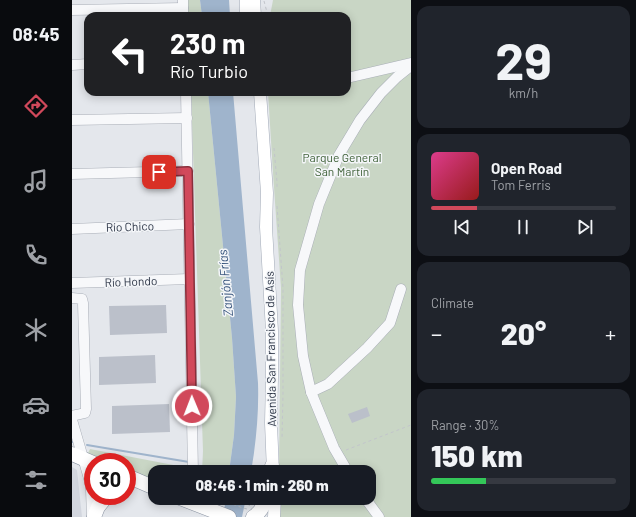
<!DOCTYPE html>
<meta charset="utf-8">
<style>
:root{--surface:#171b24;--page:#20242c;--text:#f1f3f6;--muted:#9ea1a6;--line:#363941;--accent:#d1495b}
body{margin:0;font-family:Barlow,sans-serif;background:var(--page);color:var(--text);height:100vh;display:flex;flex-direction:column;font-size:15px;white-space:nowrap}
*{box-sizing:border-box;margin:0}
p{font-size:13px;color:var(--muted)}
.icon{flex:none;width:22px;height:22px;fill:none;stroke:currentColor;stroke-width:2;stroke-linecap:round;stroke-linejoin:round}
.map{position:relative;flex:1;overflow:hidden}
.panel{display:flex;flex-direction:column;gap:6px;padding:6px;background:#0d0f14;width:225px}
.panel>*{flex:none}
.hud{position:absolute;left:12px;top:12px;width:267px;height:84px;border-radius:12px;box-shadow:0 2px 10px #0003;background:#202124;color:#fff;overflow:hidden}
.speed{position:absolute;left:12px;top:453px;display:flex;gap:8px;font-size:20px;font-weight:700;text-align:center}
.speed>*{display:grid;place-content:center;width:52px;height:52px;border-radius:50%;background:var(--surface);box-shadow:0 2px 10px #0003;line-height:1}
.speed .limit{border:6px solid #d22;background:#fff;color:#111}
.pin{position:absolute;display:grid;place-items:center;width:34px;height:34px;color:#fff;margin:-17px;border-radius:8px;box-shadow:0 2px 6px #0006}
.me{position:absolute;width:44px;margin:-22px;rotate:359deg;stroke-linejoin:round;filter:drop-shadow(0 0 3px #0008)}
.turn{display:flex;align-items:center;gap:14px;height:84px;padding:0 20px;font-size:18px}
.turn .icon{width:52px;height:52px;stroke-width:2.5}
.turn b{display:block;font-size:28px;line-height:34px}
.big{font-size:30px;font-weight:800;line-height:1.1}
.panel .tile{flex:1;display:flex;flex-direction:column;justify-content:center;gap:6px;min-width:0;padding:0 14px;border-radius:12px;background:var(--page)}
.panel .dial{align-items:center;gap:0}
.dial b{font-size:52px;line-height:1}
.song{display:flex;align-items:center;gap:12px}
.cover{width:48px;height:48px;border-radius:6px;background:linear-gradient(135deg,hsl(330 70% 55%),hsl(0 70% 35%))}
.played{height:4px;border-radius:2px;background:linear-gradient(90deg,var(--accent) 25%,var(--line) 25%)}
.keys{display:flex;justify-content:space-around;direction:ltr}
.heat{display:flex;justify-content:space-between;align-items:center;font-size:22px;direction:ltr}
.charge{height:6px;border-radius:3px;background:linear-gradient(90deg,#34c759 30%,var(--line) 0)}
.trip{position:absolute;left:76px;top:465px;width:228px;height:40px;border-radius:12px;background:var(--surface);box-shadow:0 2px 10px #0003;font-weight:800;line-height:40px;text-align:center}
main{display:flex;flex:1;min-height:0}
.dock{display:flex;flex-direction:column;width:72px;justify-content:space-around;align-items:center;background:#090b0e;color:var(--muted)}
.dock .icon{width:28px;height:28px}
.dock .selected{color:var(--accent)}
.dock b{font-size:18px;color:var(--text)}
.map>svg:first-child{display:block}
</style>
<main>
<nav class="dock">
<b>08:45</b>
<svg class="icon selected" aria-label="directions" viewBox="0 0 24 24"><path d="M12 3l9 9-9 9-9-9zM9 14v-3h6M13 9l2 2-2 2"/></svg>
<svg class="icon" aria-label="music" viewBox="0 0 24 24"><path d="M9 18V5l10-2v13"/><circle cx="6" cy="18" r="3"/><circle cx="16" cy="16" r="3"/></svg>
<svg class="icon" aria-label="phone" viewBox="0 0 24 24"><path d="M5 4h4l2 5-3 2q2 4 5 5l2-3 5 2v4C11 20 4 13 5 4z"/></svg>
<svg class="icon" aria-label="climate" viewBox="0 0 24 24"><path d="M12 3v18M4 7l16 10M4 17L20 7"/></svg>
<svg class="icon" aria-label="car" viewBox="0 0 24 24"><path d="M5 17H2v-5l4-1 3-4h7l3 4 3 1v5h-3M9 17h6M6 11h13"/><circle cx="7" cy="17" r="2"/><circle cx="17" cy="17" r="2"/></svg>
<svg class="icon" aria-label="filters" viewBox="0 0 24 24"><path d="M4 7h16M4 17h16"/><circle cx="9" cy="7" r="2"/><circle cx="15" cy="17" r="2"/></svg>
</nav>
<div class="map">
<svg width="339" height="517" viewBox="0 0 339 517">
<rect width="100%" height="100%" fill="#e4e7ec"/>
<path fill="#d2d6de" d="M0 467 5 470 10 517H0Z"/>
<g fill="#c9d6c5">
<path d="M115 0H128L130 16H116Z"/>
<path d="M201 0H339V517H207V498H297V472H207L209 288 201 173 196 92H275V16H198Z"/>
<path d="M119 92H136L160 338 164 397 162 435 157 472H130L131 451Z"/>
<path d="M18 449 117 468V472H83V481L55 469V462H38L16 453Z"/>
</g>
<g fill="#9fb4cc">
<path d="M128 0H157L158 16H130Z"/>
<path d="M136 92H161L186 383C187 413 184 443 179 472H157L162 435 164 397 160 338Z"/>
<path d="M154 498H174L170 517H151Z"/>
</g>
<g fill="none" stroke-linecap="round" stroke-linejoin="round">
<g stroke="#9fb4cc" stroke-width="2">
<path d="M0 442H1"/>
<path d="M15 445 117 462"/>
<path d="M126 466 133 472"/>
<path d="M147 498 154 502"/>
</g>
</g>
<g fill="#bbc0ca">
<path d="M94 305 95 333 38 335 37 306Z"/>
<path d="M83 355 84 383 27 385V357Z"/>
<path d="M97 404 98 432 40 434V406Z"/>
<path d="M295 407 298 416 280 423 276 414Z"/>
</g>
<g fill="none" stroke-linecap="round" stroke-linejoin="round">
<defs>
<g id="minor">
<path d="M111 0V16"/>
<path d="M0 10 111 8"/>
<path d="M0 65 16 64"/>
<path d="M275 78 339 63"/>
<path d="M114 92 121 472"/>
<path d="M0 120 115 118"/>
<path d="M0 174 116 171"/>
<path d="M0 229 117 224"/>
<path d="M0 283 117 279"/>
<path d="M0 298 10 299 11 303 14 409 13 413 0 416"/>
<path d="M239 392 256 384 295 348 318 323 329 289"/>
<path d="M0 420 18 482 19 489 20 517"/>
<path d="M276 472 262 448 239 392 231 356 226 305 228 270 247 204 267 155 288 120 309 93 325 77 339 66"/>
<path d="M293 498 307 517"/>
</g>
<g id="major">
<path d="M174 0V16"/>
<path d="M182 0 183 16"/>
<path d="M188 92 195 193 194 227 200 331V377L199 423 201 472"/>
<path d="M202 517 203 498"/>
</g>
<g id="highway">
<path d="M0 454 21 463"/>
<path d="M199 472 200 466"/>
<path d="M55 476 83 488"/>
<path d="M108 498 157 517"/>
<path d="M22 517 26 507 35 496"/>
<path d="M181 517C189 512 192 506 194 498"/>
</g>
</defs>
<use href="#minor" stroke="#a9aeb7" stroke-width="11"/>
<use href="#major" stroke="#a3abb8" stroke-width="13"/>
<use href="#highway" stroke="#8b94a3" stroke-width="15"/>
<g stroke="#c2c5cb" stroke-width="1" stroke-dasharray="3 3" stroke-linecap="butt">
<path d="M192 1 196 16"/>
<path d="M202 148 205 182V189"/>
<path d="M205 206 211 288V395L210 439"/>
<path d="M274 450 339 425"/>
<path d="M29 456 45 462"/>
<path d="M144 498 171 508 175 509"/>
<path d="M177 506 181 498"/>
</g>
<use href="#minor" stroke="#f7f8fa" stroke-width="10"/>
<use href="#major" stroke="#fff" stroke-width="12"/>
<use href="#highway" stroke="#fff" stroke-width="14"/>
</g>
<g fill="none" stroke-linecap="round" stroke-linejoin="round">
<defs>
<path id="route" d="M87 172 116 171 120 406"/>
</defs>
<use href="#route" stroke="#882f3b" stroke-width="10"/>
<use href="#route" stroke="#d1495b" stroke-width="7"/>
</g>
<g text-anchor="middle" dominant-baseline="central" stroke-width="3" stroke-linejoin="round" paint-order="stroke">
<g font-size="12" fill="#3f6138" stroke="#f4f6f9">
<text x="270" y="157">Parque General<tspan x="270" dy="14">San Martín</tspan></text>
</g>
<g font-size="12" fill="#2b3445" stroke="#f4f6f9">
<text transform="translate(58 226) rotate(-2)">Río Chico</text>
<text transform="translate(59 281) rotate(-2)">Río Hondo</text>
<text transform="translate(198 349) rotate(-91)">Avenida San Francisco de Asís</text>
</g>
<g font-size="13" font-style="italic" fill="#34527a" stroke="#f4f6f9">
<text transform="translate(153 283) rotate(-95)">Zanjón Frías</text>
</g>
</g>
</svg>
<div class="speed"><div class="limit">30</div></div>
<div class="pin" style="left:87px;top:172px;background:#d93025"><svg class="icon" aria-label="arrive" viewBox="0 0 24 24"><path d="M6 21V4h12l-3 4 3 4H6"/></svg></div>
<svg class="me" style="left:120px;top:406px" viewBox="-20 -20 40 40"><circle r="17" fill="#d1495b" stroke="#fff" stroke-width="3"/><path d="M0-11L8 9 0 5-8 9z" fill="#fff"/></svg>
<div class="trip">08:46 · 1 min · 260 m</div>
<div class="hud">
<div class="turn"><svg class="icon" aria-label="left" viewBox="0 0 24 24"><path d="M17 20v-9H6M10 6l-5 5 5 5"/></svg><div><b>230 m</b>Río Turbio</div></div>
</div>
</div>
<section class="panel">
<div class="tile dial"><b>29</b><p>km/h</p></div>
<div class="tile">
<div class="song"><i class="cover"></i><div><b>Open Road</b><p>Tom Ferris</p></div></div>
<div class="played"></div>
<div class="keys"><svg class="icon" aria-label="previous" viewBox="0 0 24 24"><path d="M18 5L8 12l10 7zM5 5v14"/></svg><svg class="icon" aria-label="pause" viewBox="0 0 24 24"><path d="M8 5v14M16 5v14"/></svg><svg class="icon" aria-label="next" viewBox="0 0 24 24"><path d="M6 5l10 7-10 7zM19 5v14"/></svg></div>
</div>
<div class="tile"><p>Climate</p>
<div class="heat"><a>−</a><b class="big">20°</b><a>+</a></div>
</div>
<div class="tile"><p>Range · 30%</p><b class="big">150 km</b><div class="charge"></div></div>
</section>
</main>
